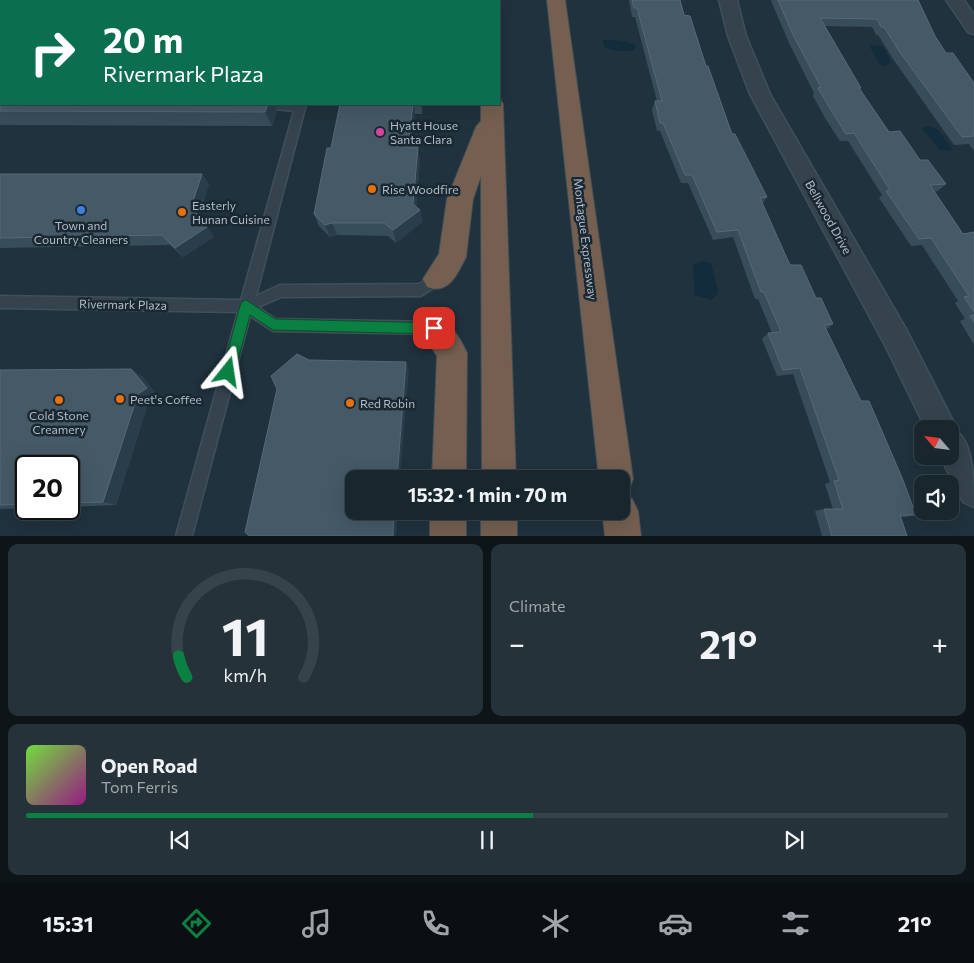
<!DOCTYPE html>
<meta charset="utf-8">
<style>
:root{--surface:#18262e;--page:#25323a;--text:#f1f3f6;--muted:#9fa5aa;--line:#36434a;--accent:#0b8043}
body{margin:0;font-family:Commissioner,sans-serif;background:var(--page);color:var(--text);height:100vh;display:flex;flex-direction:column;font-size:19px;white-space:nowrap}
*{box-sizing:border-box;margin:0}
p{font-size:16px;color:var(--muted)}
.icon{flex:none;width:28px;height:28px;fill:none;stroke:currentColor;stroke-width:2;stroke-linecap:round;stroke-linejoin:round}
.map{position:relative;height:536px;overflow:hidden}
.side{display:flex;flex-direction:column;gap:8px;padding:8px;background:#0d1519;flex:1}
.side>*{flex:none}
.banner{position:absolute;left:0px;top:0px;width:500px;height:105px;box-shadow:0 5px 20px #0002,0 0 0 1px var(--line);background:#0b6e4f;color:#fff;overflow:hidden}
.needle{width:32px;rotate:298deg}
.buttons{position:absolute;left:914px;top:420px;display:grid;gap:10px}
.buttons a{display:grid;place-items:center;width:45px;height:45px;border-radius:10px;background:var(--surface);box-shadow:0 5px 20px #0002,0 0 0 1px var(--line);font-size:25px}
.speed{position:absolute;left:15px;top:455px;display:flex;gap:10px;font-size:25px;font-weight:700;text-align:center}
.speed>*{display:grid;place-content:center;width:65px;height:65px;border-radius:50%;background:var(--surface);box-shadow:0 5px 20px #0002,0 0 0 1px var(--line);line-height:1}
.speed .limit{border:2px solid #111;border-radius:8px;background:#fff;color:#111}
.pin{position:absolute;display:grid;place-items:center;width:42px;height:42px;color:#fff;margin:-21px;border-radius:10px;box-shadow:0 2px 8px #0006}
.me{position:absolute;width:55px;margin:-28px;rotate:15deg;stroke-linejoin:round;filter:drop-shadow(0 0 4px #0008)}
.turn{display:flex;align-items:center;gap:18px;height:105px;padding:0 20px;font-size:22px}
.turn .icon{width:65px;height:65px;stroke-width:2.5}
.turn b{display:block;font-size:35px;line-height:42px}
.big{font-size:38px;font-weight:700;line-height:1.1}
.side .widget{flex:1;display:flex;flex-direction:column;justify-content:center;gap:8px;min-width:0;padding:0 18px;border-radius:10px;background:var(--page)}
.side .dial{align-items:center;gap:0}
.dial svg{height:130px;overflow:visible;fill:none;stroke:var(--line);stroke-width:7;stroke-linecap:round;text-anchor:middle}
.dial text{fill:var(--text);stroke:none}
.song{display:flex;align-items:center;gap:15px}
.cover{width:60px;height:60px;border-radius:8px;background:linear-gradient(135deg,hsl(100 70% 55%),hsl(310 70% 35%))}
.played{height:5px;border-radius:2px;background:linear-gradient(90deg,var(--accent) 55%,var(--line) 55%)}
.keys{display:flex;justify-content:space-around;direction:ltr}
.heat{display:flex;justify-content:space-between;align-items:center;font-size:28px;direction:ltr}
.side .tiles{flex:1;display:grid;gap:8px;grid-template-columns:1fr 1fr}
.widget:last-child{grid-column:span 2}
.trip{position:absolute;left:345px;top:470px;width:285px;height:50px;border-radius:10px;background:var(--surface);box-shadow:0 5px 20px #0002,0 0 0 1px var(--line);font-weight:700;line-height:50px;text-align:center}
.dock{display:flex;height:80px;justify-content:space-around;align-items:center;background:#0a0f12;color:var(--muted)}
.dock .icon{width:35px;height:35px}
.dock .on{color:var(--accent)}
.dock b{font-size:22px;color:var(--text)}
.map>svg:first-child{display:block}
</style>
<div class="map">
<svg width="974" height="536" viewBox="0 0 974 536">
<rect width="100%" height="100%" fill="#20323d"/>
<g fill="#132c3c">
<path d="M603 40C612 40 631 40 636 47L634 50C623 52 613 52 604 47Z"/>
<path d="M873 45 883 47 890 59 889 64 884 66 879 64 870 47Z"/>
<path d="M928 126 938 130 952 148 951 151 940 150 923 130 924 127Z"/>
<path d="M702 261 711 263 718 291 716 296 712 300 695 295 693 264Z"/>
</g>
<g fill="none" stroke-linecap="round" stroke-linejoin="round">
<defs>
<path id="lane" d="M277 104H306L256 296 280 285 419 284 437 274 441 275 443 279 441 283 421 296 281 297 258 307 275 319 434 322 439 324 441 328 439 332 434 334 273 331 250 316 192 536H176L238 312 0 308V296L241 300 294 111 274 109 273 107Z"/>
<g id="street">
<path d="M719 0H737L746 36 770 94 906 329 952 419 957 429 956 431C974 441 974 487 974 507L963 502 940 456H950V429H926L886 347 750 94 728 36Z"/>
<path d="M946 0H964L974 15V34L968 32Z"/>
</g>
<g id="highway">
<path d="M547 0H565L633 479 628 491 621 494 632 499 638 511 641 536H605L602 511H621V479H599Z"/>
<path d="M499 98 503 104 516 479H482L481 176 473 199 466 257C457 274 449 295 427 287L423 279 439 254 447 199 476 127 481 121V104H499Z"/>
<path d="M434 315C450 321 460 338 467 353L466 479H432L437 356 419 328 424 319Z"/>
<rect x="430" y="511" width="36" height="25"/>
<rect x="481" y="511" width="36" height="25"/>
</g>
</defs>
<use href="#lane" stroke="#404f59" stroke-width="3"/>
<use href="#street" stroke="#404f59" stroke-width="3"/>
<use href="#highway" stroke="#3f4e58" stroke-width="2"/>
<use href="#lane" fill="#34434d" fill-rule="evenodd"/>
<use href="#street" fill="#34434d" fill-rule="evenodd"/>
<use href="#highway" fill="#745f50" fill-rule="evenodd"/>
</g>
<g fill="#384d5a">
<path d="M0 0H316V1H1V104L274 105 277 111 272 126 0 125Z"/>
<path d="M629 0H680L684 15 706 66 732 134 767 197 762 204 790 265 816 298 833 324 826 330 916 515 905 517H901L907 536H822L815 511 824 509H833L825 484 830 482 793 374 777 376 762 339 768 333H772L758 299H755L733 237 713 240 688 183H681L660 131H657L652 110 655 101H657L635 17H632Z"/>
<path d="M771 0H918L935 36 946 53 974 83V151L969 144 954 145 893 59 878 35H876L872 27 825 26 861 88 860 89 889 132 946 184 938 191 934 192 963 234 974 232V345L960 321 965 319 955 303 958 301 922 245 911 246 879 198 882 195 848 141H840L825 118 813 96 814 93 789 43 772 3Z"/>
<path d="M340 104H423L422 114H415L411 147 420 161 416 207 420 210 422 222 396 243 388 236 337 235 330 237 319 226 314 214 331 148Z"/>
<path d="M0 174H202L209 184 199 216 214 237 183 257 170 245 0 248Z"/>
<path d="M0 370 142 376 157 395 149 401 116 505 69 507V466H26V508L0 509Z"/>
</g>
<g fill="#293d4a">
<rect x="308" y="0" width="8" height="1"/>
<path d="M268 104H276L274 105 277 111 272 126 265 112Z"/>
<path d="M413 104H414L415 114 410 161 408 147Z"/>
<path d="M421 104H423L422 114Z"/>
<path d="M418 147 420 161 416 213 420 210 422 222 396 243 393 230Z"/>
<path d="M202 174 209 184 199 217 191 207Z"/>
<path d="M332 223 337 235 330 237 325 225Z"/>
<path d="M207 227 214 237 183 257 175 248Z"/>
<path d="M406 362 409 369 400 479H397Z"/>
<path d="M131 369 142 376 157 395 149 401 116 505 103 502 138 394Z"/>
<path d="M394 511H398L396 536H393Z"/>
</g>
<g fill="#455966" stroke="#556976">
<path d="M0 0H308V1H1V12H0Z"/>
<path d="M360 0H421V1H359Z"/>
<path d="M632 0H680L684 15 690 16 706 66H708L732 134H735L767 197 760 198 790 265H801L816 298H821L833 324 824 325 861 401H869L903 480 916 515H900L907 536H832L824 509H843L834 481 839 480 800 368 783 370 768 333 781 332 764 292H761L738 230 717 232 692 175H685L663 123H660L655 101H662L637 8H634Z"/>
<path d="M778 0H918L935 36 946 53H953L974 83V136L962 137 899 51 884 27H881L877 19 820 18 861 88H859L889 132 900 131 920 160H928L946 184 930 185 963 234 974 232V312L964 297 969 296 931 238 919 239 886 191 890 190 854 133 846 134 831 110 818 88 821 87 793 35Z"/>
<path d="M1 25V104H268L265 112 0 111V26Z"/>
<path d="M340 104H413L408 147H418L413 204 420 210 393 230 384 223H332L325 225 314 214 327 148H331Z"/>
<path d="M0 174H202L191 207 207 227 175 248 162 235 0 238Z"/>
<path d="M974 315V322L970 316Z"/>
<path d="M297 354 309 360 406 362 397 479H354V511H394L393 536H249L245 532 277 389 271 376Z"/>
<path d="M131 369 147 388 138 394 103 502 69 503V466H26V504L0 505V370Z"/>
</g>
<path fill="#0b8043" stroke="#07532c" d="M246 300 275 319 434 323 438 324 440 328 438 332 434 334 273 330 250 315 235 372 233 377 228 378 224 377 222 372 240 306 242 302Z"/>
<circle fill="#d1479c" stroke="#1a2832" stroke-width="2" cx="380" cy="132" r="5"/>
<g fill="#e8710a" stroke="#1a2832" stroke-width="2">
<circle cx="372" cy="189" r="5"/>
<circle cx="182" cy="212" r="5"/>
<circle cx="120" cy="399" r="5"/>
<circle cx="59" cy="400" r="5"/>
<circle cx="350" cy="403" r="5"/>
</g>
<circle fill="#3f7fe0" stroke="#1a2832" stroke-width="2" cx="81" cy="210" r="5"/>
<g text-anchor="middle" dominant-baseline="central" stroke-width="5" stroke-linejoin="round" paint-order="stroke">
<g font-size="12" fill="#afbec9" stroke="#1a2832" text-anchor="start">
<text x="390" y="125">Hyatt House<tspan x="390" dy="14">Santa Clara</tspan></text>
<text x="382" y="189">Rise Woodfire</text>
<text x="192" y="205">Easterly<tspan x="192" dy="14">Hunan Cuisine</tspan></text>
<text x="81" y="225" text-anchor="middle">Town and<tspan x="81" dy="14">Country Cleaners</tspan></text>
<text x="130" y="399">Peet's Coffee</text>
<text x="360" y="403">Red Robin</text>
<text x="59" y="415" text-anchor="middle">Cold Stone<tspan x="59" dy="14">Creamery</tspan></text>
</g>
<g font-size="12" fill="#afbec9" stroke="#1a2832">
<text transform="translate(829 217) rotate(61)">Bellwood Drive</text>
<text transform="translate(586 239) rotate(83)">Montague Expressway</text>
<text transform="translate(123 304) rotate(1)">Rivermark Plaza</text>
</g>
</g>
</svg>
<div class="buttons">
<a><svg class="needle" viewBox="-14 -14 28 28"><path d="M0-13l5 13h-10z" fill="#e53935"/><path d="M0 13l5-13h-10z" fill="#9fa5aa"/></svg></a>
<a><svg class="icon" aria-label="sound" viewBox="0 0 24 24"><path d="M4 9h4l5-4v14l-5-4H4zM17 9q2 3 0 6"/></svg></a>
</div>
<div class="speed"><div class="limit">20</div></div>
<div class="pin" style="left:434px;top:328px;background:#d93025"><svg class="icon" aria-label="arrive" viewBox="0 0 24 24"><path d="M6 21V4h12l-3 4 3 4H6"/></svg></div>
<svg class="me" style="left:228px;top:372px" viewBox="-20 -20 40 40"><path d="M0-17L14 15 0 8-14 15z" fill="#0b8043" stroke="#fff" stroke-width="4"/></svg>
<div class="trip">15:32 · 1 min · 70 m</div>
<div class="banner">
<div class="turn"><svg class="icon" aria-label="right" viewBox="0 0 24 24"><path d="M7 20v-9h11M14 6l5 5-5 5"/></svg><div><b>20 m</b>Rivermark Plaza</div></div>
</div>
</div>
<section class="side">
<div class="tiles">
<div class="widget dial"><svg viewBox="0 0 100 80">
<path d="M14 69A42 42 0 1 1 86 69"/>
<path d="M14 69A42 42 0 0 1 9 56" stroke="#0b8043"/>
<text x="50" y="56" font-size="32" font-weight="700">11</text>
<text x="50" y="72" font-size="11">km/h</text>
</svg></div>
<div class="widget"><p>Climate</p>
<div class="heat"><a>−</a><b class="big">21°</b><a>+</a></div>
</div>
<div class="widget">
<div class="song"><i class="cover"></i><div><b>Open Road</b><p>Tom Ferris</p></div></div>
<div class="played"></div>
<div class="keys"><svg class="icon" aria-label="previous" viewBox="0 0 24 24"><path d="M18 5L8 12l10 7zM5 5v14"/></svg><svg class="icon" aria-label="pause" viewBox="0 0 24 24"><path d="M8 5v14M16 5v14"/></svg><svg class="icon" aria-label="next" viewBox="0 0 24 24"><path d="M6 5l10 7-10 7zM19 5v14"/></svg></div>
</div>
</div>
</section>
<nav class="dock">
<b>15:31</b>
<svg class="icon on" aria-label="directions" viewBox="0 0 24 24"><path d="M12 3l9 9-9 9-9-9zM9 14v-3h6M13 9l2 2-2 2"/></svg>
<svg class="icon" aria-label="music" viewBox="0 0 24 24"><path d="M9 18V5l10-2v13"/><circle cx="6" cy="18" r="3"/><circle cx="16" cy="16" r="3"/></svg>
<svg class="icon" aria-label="phone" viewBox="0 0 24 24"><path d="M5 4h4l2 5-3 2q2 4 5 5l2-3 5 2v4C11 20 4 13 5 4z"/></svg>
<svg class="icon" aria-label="climate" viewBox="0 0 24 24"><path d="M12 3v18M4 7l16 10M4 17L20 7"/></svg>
<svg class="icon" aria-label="car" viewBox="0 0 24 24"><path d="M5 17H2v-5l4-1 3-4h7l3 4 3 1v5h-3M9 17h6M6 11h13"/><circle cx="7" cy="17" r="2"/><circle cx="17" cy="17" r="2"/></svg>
<svg class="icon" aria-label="filters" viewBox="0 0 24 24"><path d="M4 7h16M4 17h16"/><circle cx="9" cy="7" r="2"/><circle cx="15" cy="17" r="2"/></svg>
<b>21°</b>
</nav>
